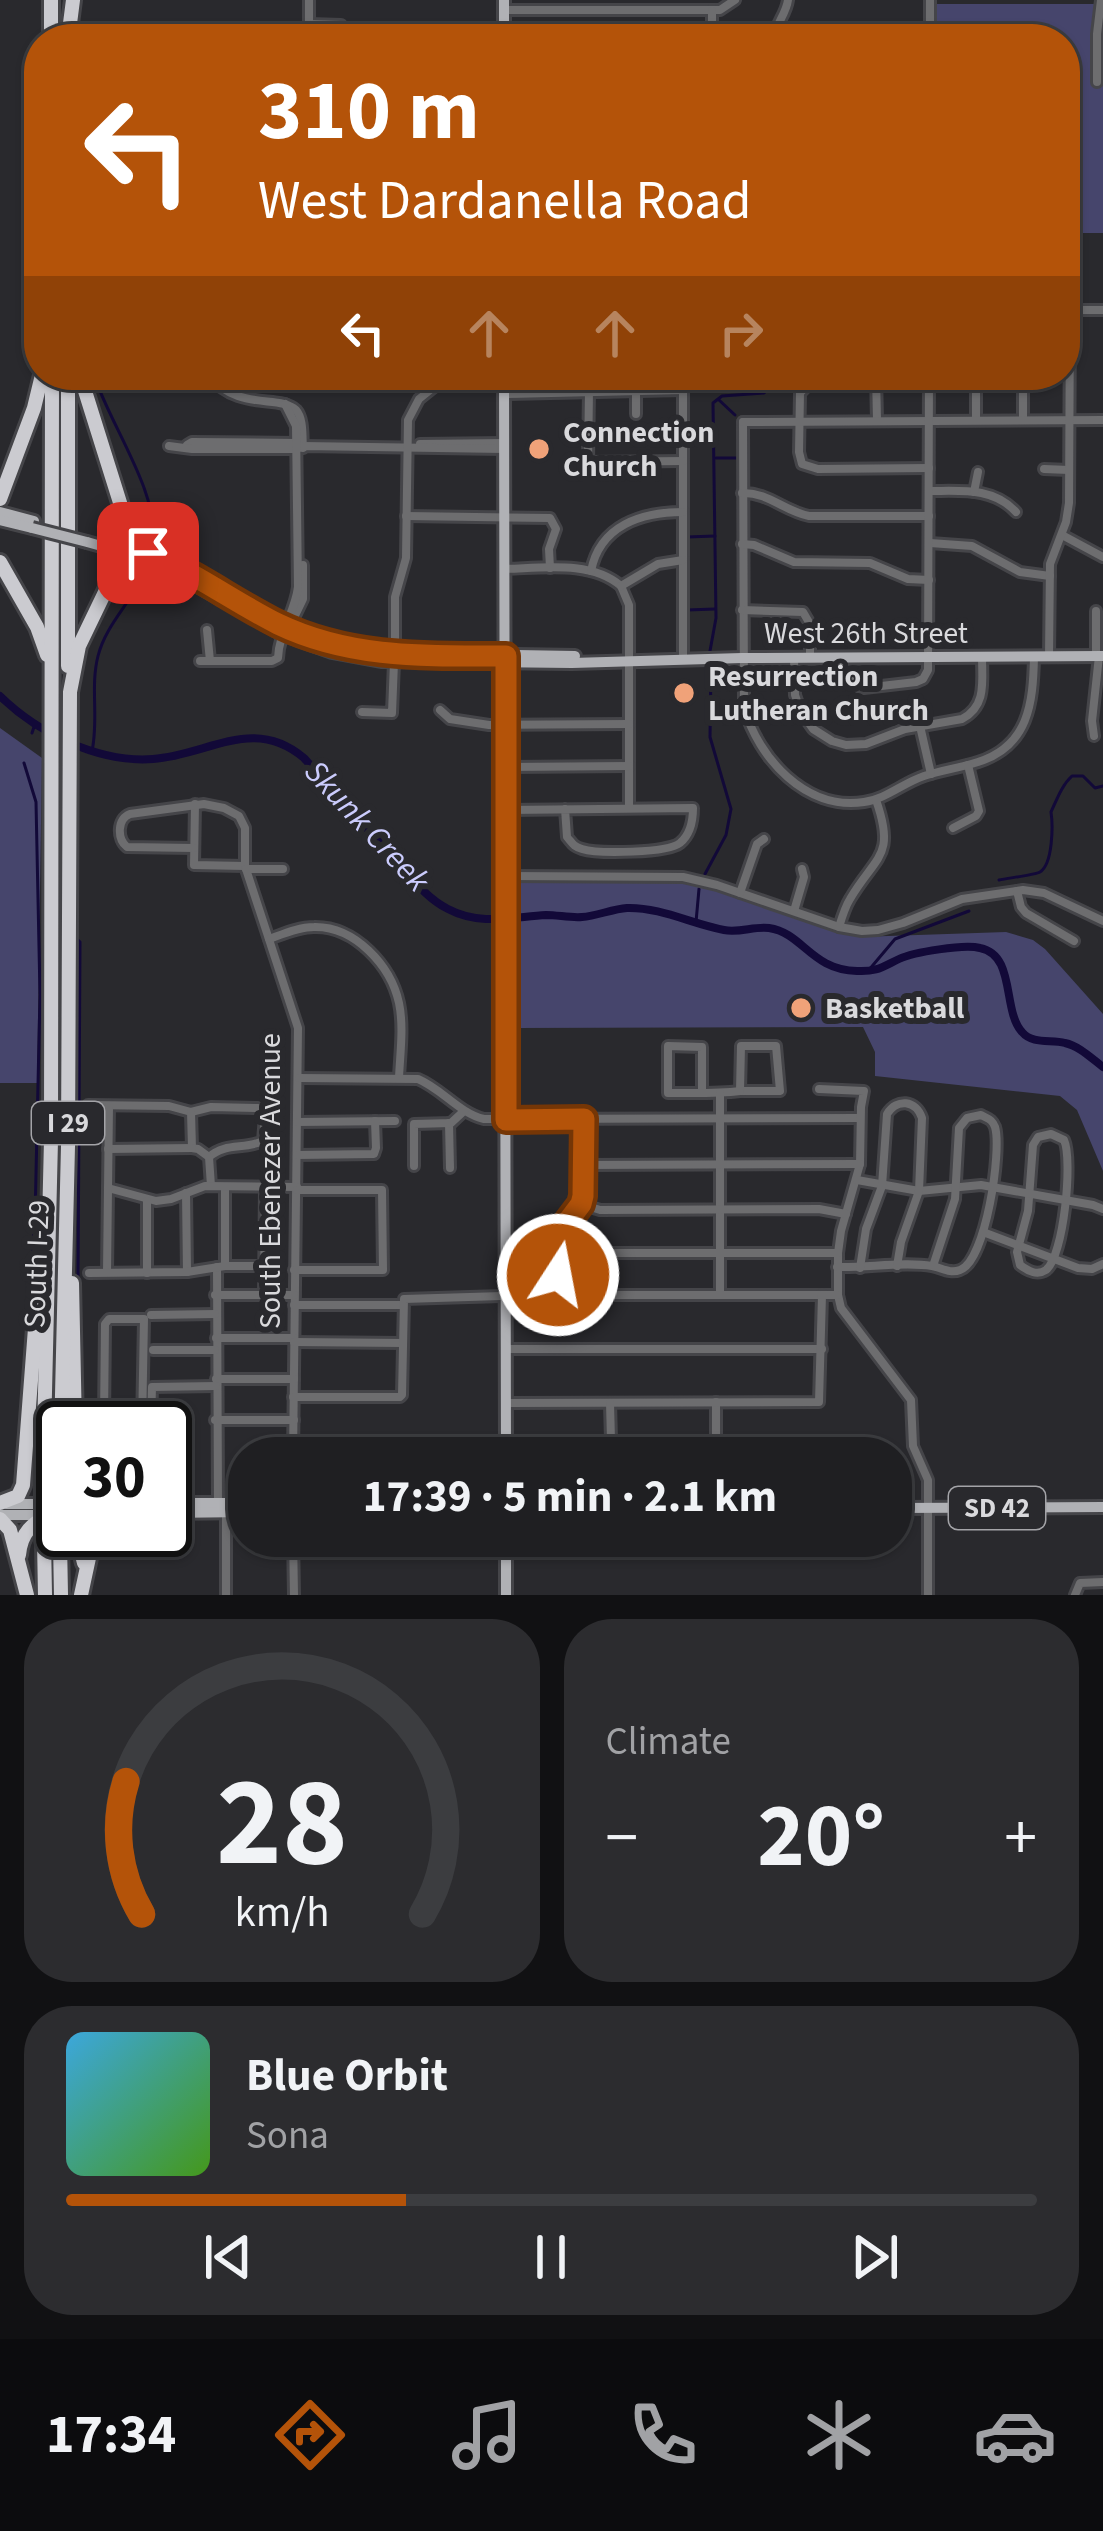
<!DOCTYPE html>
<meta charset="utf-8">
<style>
:root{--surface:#1f1f22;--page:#2c2c2f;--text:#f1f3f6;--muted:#a1a2a5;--line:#3c3d40;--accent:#b45309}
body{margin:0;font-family:"Source Sans 3",sans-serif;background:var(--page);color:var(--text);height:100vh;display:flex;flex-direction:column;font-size:45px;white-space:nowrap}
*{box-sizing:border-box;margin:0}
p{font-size:39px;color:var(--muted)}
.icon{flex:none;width:66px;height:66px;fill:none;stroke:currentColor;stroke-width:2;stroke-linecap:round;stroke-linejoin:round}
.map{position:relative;height:1595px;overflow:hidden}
.details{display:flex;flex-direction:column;gap:24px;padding:24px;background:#111113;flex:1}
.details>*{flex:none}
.guide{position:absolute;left:24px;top:24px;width:1056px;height:366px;border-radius:48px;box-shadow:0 3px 9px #0004,0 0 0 3px var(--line);background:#b45309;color:#fff;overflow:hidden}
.speed{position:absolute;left:36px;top:1401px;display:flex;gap:24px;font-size:60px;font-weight:700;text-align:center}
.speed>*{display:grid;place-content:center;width:156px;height:156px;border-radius:50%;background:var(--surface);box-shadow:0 3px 9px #0004,0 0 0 3px var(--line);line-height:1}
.speed .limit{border:6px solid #111;border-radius:18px;background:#fff;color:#111}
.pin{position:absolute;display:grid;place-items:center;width:102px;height:102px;color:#fff;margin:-51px;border-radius:24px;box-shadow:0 6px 18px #0006}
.me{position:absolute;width:132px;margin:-66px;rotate:11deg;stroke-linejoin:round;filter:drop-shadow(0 0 9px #0008)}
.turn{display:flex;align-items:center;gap:42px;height:252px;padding:0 36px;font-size:54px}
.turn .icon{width:156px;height:156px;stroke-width:2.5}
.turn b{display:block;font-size:84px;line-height:102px}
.lanes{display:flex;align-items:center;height:114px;padding:0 36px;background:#0003;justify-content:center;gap:60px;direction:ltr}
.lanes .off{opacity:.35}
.big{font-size:90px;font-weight:700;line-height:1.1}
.details .widget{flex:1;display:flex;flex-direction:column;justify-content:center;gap:18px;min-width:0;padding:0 42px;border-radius:48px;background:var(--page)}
.details .dial{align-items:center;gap:0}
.dial svg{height:312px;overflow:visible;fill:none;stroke:var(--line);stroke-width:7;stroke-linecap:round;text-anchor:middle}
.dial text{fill:var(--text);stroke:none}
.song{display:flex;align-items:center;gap:36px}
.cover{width:144px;height:144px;border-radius:18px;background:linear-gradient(135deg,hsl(200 70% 55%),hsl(100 70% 35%))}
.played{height:12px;border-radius:6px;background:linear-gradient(90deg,var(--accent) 35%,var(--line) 35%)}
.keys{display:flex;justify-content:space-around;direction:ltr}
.heat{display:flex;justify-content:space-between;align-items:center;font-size:66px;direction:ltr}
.details .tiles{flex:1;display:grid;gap:24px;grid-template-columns:1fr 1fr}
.widget:last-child{grid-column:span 2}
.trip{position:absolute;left:228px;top:1437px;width:684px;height:120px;border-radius:48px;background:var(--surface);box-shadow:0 3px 9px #0004,0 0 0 3px var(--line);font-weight:700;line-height:120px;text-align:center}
.tabs{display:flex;height:192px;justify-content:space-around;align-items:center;background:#0c0c0e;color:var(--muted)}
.tabs .icon{width:84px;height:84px}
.tabs .selected{color:var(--accent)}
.tabs b{font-size:54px;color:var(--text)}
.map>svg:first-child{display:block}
</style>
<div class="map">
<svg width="1103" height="1595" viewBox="0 0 1103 1595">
<rect width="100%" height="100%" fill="#29292d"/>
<g fill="#46456c">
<path d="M1103 0V233H1065V39H935V4H1097Z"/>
<path d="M0 728 42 758 37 1083H0Z"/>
<path d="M514 879H684L859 937 1006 932 1033 940 1045 949 1103 1014V1171L1077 1110 1060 1096 875 1076V1052L863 1027 514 1028Z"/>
</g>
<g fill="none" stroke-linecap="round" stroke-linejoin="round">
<g stroke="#120938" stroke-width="3">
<path d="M78 14 79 39"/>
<path d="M94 375C108 421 160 494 152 539"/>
<path d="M768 375V389"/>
<path d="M719 400 735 415"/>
<path d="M716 458H738"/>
<path d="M687 537 715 536"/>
<path d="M687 610 715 609"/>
<path d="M710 651 716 618 713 403 722 396 764 393 781 375"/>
<path d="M32 733 35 724"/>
<path d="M92 751C99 719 90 687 98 656 106 624 132 602 144 573"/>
<path d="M705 874 726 835 731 809 710 737 711 667"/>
<path d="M999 880C1008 878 1035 875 1040 872 1053 864 1053 825 1051 812 1057 799 1062 785 1072 776H1083L1095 788 1103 786"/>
<path d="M696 922 699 889"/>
<path d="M77 939 80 942 78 1282"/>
<path d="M868 971 895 939 969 911"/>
<path d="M22 1412 35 1219 40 995 36 802 24 763"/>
</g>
<path stroke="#120938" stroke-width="8" d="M0 696C38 733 98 763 153 759 209 755 253 715 304 758 334 792 364 826 395 860 411 877 426 898 448 909 480 926 512 917 546 915 558 915 570 918 582 917 597 916 612 909 627 908 660 907 692 924 724 930 740 933 754 926 769 928 803 933 811 970 857 971 877 972 882 967 899 959 914 952 964 944 980 948 1016 955 1002 1010 1022 1032 1033 1045 1051 1039 1065 1043 1079 1046 1091 1058 1103 1067"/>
<defs>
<g id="minor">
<path d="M309 0V39"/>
<path d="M930 0V39"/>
<path d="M504 10H720L735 0"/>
<path d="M309 24 341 25 343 39"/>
<path d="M712 39V11"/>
<path d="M774 39C775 24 786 15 788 0"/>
<path d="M1097 82V34L1101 0"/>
<path d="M1065 310H1103"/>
<path d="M208 375C239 412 279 394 296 410 304 419 302 437 303 448"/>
<path d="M830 375 809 384 800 393 799 452 802 464 818 469 929 468"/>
<path d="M876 375 877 420"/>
<path d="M683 390V659"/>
<path d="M589 391 588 462 683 461"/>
<path d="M504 394 683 390 689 384"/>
<path d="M636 414V375"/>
<path d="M976 420V375"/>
<path d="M1023 420V375"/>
<path d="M743 422 744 707C758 758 806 811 864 802 886 799 903 783 924 776 941 770 960 768 978 762 1029 746 1033 703 1034 657"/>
<path d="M743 422 1103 420"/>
<path d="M420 444 504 443"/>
<path d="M187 445 192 442 297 443"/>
<path d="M169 446 192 449H297L303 446 504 449"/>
<path d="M1044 469 1069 470"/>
<path d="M930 491C961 491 993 487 1016 512"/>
<path d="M974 492 978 472"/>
<path d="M742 493C768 492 784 511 809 516H929"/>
<path d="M406 516 550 518 556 529 549 549 550 568"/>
<path d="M1062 535 1103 557"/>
<path d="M930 543 972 546 1020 572 1050 576"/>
<path d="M742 544 754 545 794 562 870 563 908 579 929 580"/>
<path d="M504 569C542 568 591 560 621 586"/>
<path d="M591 571C600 525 642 512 683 512"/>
<path d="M621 586 629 605V808"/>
<path d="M621 586 658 564 683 560"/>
<path d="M742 610 803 612 810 624V658"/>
<path d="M1096 611V656"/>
<path d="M207 630 210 661"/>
<path d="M288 630 303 599V565"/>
<path d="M395 653V597L406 558 408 420 419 399 449 375"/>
<path d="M1049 656 1050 564 1066 522 1069 503 1070 310"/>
<path d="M843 657C845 673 848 684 864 688L916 682 923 679 928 670 929 375"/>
<path d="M794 658 795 695 801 712 813 729 832 741 846 745 866 744 905 729 962 719C987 706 982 681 982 657"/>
<path d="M200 661H272L278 658C279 632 295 612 298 587L296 426 285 404"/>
<path d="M440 710 450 719 489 725 629 724"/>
<path d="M362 712 392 713 394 662"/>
<path d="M920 726 931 774"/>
<path d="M1094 736 1092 721 1099 656"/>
<path d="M506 767 629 766"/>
<path d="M195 804 194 865 245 866"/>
<path d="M506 810 693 808C693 821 691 834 680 843 668 853 598 854 582 849 573 846 573 844 567 837L565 809"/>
<path d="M953 828 976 816 979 811 968 765"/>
<path d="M194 848 127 847C117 839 117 819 130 814L204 804 224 808 239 816 245 828V866L298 1028 293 1458"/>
<path d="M246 869H283"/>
<path d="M506 876 683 877 717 885 839 927 862 931 878 930 903 923 962 899 1023 890 1044 893 1103 921"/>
<path d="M1017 891 1021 907 1026 913 1074 941"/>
<path d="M740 893 757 844 764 839"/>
<path d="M794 911 804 877 802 869"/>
<path d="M839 927C842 917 845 907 850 899 876 855 896 857 876 800"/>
<path d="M269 939C283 934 299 927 314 927 355 926 391 966 399 1003 404 1027 400 1054 399 1078"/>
<path d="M741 1046H776L780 1091H740Z"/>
<path d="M299 1078 418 1079C442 1089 459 1113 484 1119L860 1118"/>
<path d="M819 1089 864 1091 861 1107 860 1164 841 1231 838 1253V1295L841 1308 911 1400 913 1446 928 1480V1595"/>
<path d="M702 1093V1047L668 1046V1093C692 1093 716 1094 740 1091"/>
<path d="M720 1093V1295"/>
<path d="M88 1105 169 1106 191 1112 211 1107 258 1108 265 1116 263 1141C244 1150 226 1142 209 1157"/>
<path d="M191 1112 192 1148 198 1149 209 1157 211 1186"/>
<path d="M297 1122 395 1121"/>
<path d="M449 1123 450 1168"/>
<path d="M1051 1134 1064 1140C1073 1159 1064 1256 1046 1270 1037 1276 1028 1271 1020 1265L1017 1252 1028 1211 1033 1145 1038 1137Z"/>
<path d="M108 1149 192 1148"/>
<path d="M297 1155 374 1154 376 1148 375 1121"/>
<path d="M584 1165 860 1164"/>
<path d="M414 1166V1124L451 1123 464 1111"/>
<path d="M857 1180 919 1191 981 1185 1093 1205 1103 1209"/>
<path d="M225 1187V1266"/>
<path d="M108 1188 156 1201 171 1199 205 1186 297 1187"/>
<path d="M186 1193 187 1272"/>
<path d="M581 1204 600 1210 819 1209 846 1214"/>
<path d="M983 1232 1078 1268 1092 1269 1103 1264"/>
<path d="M558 1253H838"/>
<path d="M217 1267 218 1503"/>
<path d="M837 1267C867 1268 904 1261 932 1266 942 1268 950 1274 960 1270 986 1261 1002 1150 995 1127 992 1119 988 1119 981 1115L967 1118 959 1128 955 1199 933 1266"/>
<path d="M860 1268 866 1229 882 1186 887 1114C897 1098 916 1100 922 1118L919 1191 901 1242 897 1266"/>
<path d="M294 1270H383L382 1190H297"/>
<path d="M107 1272 109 1106"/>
<path d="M89 1273 187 1272 225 1266H264"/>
<path d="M147 1273V1201"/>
<path d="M215 1295H294"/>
<path d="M264 1295 265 1187"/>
<path d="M558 1296 559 1233 581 1204 583 1196 584 1119"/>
<path d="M294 1305H403"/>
<path d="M151 1315 215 1314"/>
<path d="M216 1338H294"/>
<path d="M294 1342 403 1343"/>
<path d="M505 1349H822"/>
<path d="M153 1350H215"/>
<path d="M216 1379H294"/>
<path d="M293 1397H400L402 1395 404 1299 534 1295H838"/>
<path d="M716 1402V1451"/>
<path d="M507 1403 819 1402 822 1295"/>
<path d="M610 1403 611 1440"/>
<path d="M215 1420H294"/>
<path d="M142 1422H108L104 1419 105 1324 109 1319H144L142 1428"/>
<path d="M174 1423H151L152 1387 216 1386"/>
<path d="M226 1513V1595"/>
<path d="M293 1536 294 1595"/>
<path d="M1075 1595 1080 1583 1103 1582"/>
</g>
<g id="major">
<path d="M504 39V0"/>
<path d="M504 375 506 1458"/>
<path d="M0 512 34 521"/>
<path d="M0 520 32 528"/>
<path d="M87 542 137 556 166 568 282 634 332 652 381 661 572 663 742 658 1103 656"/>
<path d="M121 543 159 557 202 580"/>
<path d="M244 605 308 637"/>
<path d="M366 652 467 655"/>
<path d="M516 655 575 656"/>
<path d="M165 1503H249"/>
<path d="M6 1504H63"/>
<path d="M891 1508 1103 1507"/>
<path d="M165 1513 249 1512"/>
<path d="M0 1515H45"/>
<path d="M506 1595V1536"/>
</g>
<g id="highway">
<path d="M51 39V0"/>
<path d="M68 39 73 0"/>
<path d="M68 375V666"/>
<path d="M0 499 34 408 42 375"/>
<path d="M0 562 37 627 47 655"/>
<path d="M72 1283 75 1428"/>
<path d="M43 1476 51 1140 52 375"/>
<path d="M60 1478 68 1146 70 692 79 646 119 563 125 534 122 509 80 375"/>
<path d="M0 1503 18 1496 23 1485 39 1276"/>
<path d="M0 1519 10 1530 27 1595"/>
<path d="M72 1530 79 1543 84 1563"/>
<path d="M44 1540 45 1595"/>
<path d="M60 1542 61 1595"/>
<path d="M19 1555C21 1532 32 1524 51 1513"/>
<path d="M81 1595 95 1530"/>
</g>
</defs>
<use href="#minor" stroke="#454549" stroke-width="14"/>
<use href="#major" stroke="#454549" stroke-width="16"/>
<use href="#highway" stroke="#454549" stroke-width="20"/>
<use href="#minor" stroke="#6d6d6f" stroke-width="8"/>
<use href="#major" stroke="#b0b1b5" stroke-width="10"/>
<use href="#highway" stroke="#cbcbd0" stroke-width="14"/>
<defs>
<path id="major-bridge" d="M32 528 87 542"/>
<g id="highway-bridge">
<path d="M43 1476 44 1540"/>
<path d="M60 1478V1542"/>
</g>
</defs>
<use href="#major-bridge" stroke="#454549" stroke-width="16" stroke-linecap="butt"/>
<use href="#highway-bridge" stroke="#454549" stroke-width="20" stroke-linecap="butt"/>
<use href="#major-bridge" stroke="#b0b1b5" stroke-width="10"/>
<use href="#highway-bridge" stroke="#cbcbd0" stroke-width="14"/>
</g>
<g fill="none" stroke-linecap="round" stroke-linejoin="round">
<defs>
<path id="route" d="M148 553C194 572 234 602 278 624 351 659 427 656 506 656V1120L584 1119 583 1196 581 1204 559 1233 558 1275"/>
</defs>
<use href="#route" stroke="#753606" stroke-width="30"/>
<use href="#route" stroke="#b45309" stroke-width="21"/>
</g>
<g fill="#f0a279" stroke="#29292d" stroke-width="4.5">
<circle cx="539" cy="449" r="12"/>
<circle cx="684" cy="693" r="12"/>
<circle cx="801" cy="1008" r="12"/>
</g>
<g text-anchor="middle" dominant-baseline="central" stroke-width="12" stroke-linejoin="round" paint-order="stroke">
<g fill="#29292d" stroke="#a4a4a8" stroke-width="3">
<rect x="32" y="1102" width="72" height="42" rx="9"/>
<rect x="949" y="1487" width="96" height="42" rx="9"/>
</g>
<g font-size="27" font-weight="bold" fill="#d9d9dc">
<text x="68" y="1123">I 29</text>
<text x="997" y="1508">SD 42</text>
</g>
<g font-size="30" font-weight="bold" fill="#d9d9dc" stroke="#29292d" text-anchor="start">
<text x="563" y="432">Connection<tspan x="563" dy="34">Church</tspan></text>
<text x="708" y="676">Resurrection<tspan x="708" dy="34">Lutheran Church</tspan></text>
<text x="825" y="1008">Basketball</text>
</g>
<g font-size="30" fill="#d9d9dc" stroke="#29292d">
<text x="866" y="633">West 26th Street</text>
<text transform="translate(270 1181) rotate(-90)">South Ebenezer Avenue</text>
<text transform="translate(37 1264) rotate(-88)">South I-29</text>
</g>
<g font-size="33" font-style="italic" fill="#cbccfd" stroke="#29292d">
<text transform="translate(367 826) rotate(47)">Skunk Creek</text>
</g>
</g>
</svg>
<div class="speed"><div class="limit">30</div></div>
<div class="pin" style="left:148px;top:553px;background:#d93025"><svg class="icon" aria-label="arrive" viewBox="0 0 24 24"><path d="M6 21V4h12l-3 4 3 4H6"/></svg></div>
<svg class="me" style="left:558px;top:1275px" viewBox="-20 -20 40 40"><circle r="17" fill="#b45309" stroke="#fff" stroke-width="3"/><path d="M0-11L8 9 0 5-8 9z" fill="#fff"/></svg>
<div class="trip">17:39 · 5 min · 2.1 km</div>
<div class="guide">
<div class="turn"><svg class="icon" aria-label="left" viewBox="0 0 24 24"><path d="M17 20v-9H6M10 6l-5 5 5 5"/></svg><div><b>310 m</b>West Dardanella Road</div></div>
<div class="lanes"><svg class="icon" aria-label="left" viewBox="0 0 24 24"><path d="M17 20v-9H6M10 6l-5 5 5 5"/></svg><svg class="icon off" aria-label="ahead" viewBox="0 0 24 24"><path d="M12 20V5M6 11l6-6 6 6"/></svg><svg class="icon off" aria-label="ahead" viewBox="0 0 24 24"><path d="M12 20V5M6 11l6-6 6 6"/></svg><svg class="icon off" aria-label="right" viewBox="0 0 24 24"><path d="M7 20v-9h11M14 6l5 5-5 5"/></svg></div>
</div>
</div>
<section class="details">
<div class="tiles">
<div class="widget dial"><svg viewBox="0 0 100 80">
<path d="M14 69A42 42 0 1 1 86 69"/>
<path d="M14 69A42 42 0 0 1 10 35" stroke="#b45309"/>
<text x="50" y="56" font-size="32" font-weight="700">28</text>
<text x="50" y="72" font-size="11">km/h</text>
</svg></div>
<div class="widget"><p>Climate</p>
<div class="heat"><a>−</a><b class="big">20°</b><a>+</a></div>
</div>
<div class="widget">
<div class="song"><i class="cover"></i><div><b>Blue Orbit</b><p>Sona</p></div></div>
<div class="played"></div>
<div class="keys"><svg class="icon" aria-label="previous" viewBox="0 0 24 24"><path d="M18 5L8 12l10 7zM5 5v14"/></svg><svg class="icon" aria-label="pause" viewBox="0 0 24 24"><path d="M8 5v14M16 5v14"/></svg><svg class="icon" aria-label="next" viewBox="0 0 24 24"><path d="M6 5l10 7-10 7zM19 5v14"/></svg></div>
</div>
</div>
</section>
<nav class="tabs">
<b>17:34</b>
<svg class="icon selected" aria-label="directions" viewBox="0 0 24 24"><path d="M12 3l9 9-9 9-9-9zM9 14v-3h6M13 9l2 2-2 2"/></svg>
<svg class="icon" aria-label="music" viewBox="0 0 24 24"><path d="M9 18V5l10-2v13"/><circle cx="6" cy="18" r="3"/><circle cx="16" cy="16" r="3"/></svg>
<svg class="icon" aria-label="phone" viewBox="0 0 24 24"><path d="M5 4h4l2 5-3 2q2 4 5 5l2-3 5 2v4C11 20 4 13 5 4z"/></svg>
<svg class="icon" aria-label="climate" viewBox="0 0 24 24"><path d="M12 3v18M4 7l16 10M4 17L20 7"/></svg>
<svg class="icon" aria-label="car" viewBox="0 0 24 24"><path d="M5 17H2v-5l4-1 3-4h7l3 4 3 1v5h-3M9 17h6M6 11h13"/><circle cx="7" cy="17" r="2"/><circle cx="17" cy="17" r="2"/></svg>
</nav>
